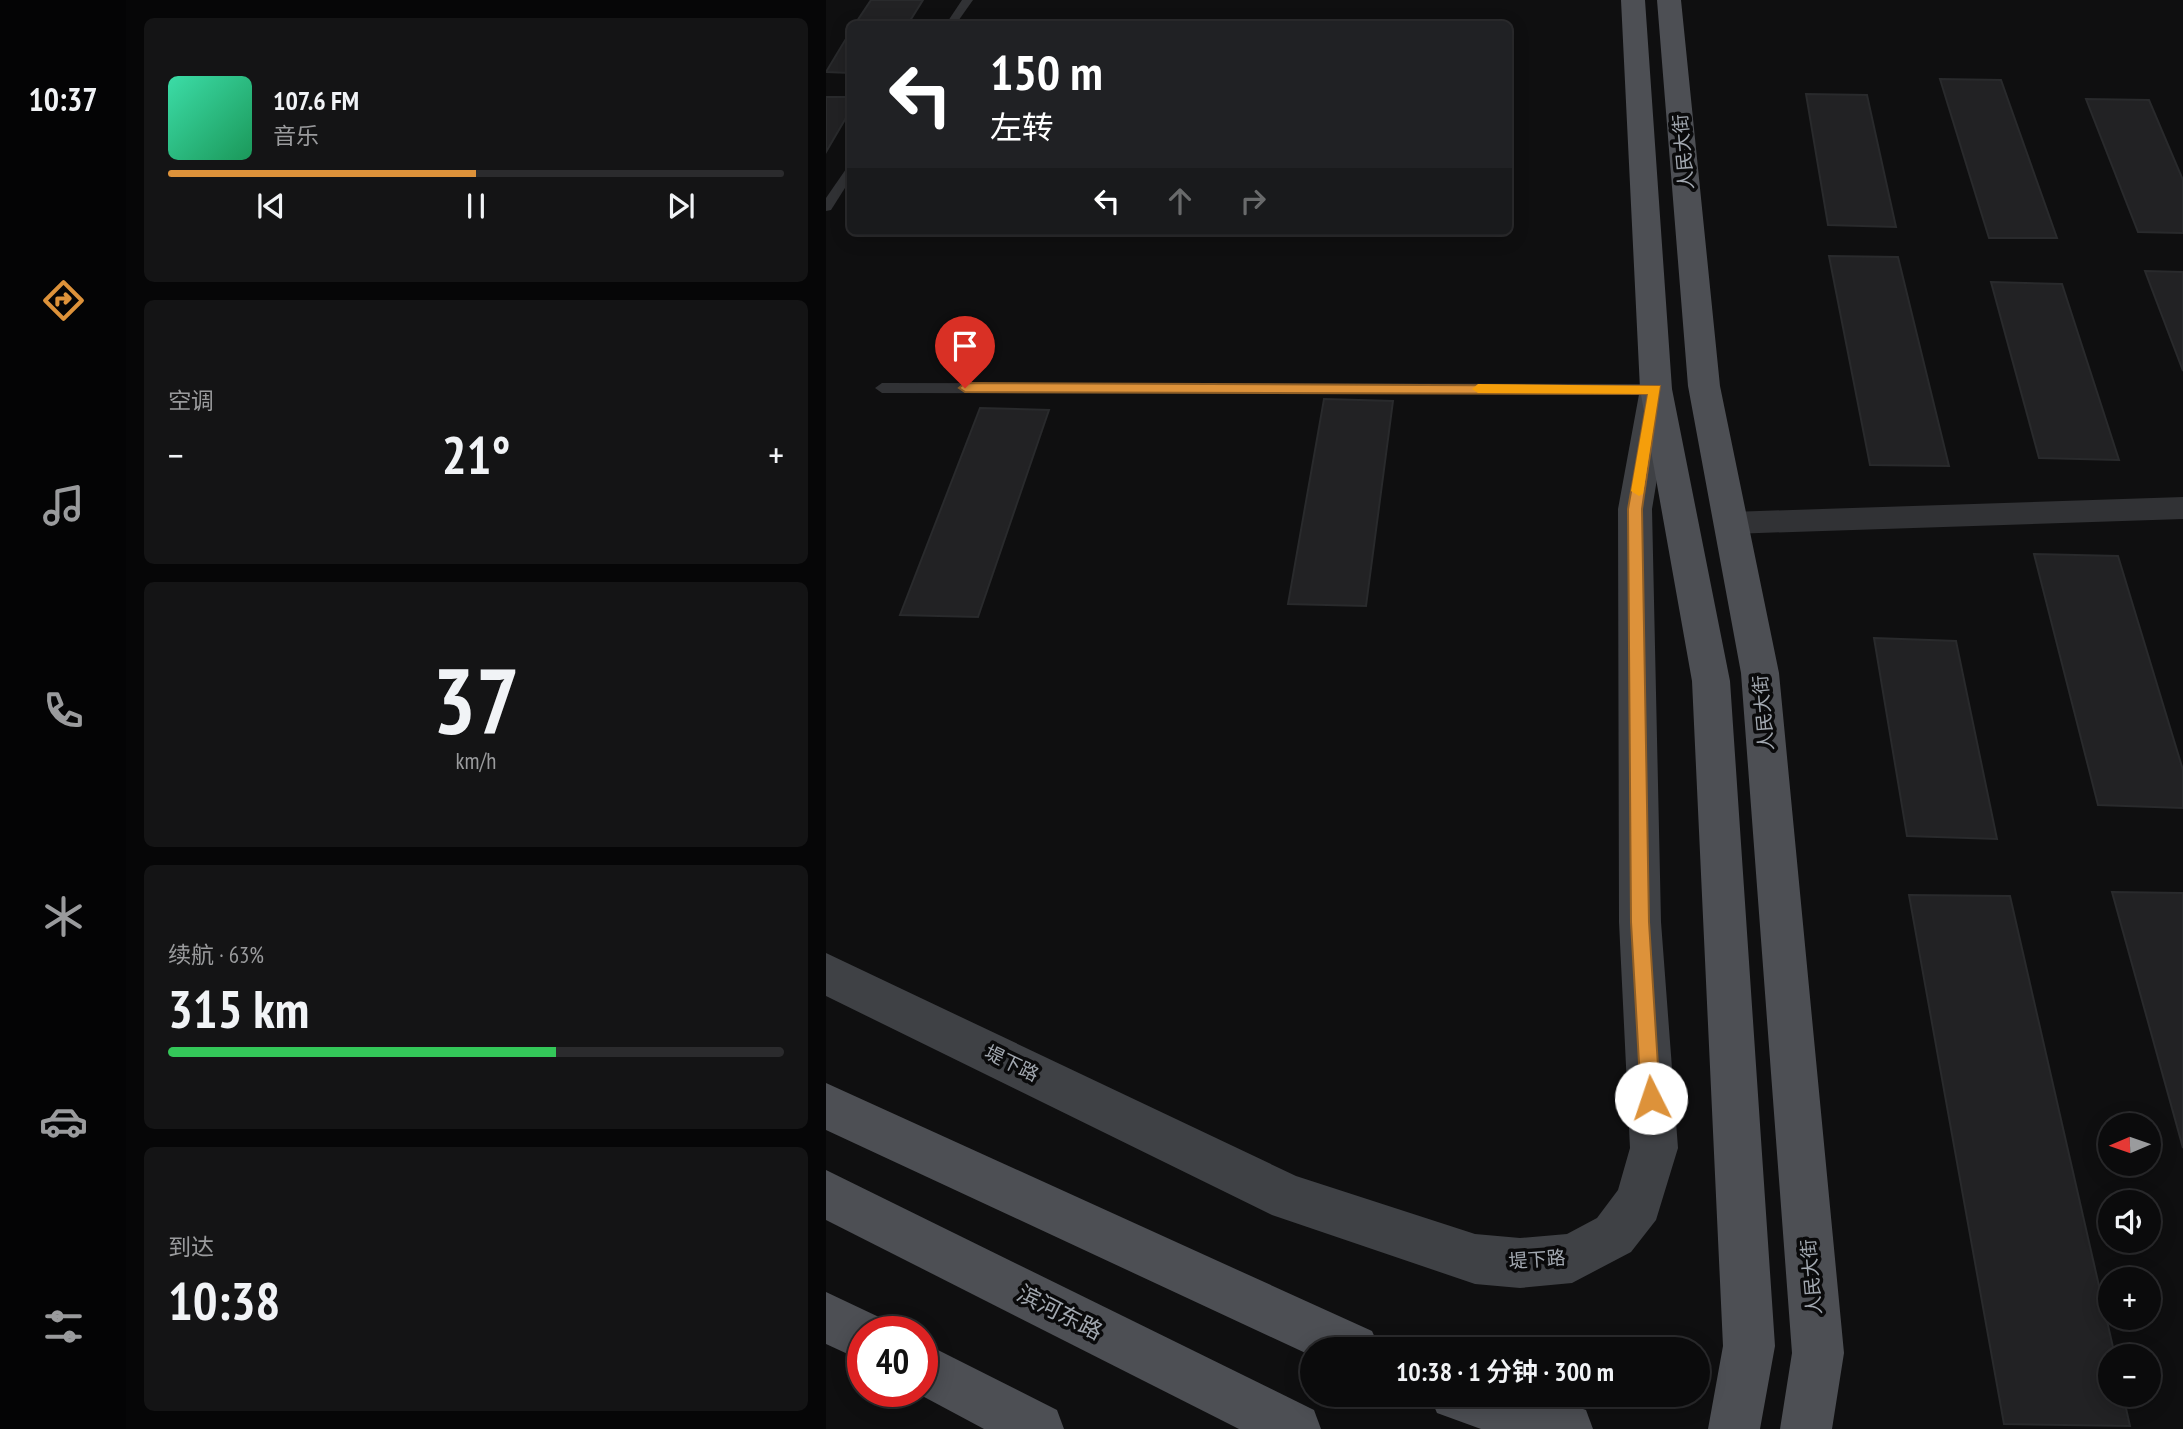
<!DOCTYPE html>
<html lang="zh">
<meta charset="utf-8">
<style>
:root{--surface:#0b0b0c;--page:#141415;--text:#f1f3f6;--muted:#9a9b9d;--line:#2b2b2d;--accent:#dd923a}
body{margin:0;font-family:"PT Sans Narrow","Noto Sans SC",sans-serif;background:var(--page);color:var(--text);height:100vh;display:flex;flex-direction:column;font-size:26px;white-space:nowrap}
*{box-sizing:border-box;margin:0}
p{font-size:23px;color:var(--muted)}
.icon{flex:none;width:38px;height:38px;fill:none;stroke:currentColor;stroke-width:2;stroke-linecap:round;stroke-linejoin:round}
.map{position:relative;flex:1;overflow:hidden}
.side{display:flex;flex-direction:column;gap:18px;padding:18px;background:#060607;width:700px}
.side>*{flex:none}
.top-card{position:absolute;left:21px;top:21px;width:665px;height:214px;border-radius:10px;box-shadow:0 4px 18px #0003,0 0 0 2px var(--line);background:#202124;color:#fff;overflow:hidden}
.needle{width:46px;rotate:268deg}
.controls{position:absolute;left:1272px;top:1113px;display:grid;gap:14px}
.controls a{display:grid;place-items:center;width:63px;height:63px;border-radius:50%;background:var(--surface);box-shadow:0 4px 18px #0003,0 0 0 2px var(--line);font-size:35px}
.speed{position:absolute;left:21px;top:1316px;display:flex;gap:14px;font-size:35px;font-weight:700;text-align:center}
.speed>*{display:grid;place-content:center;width:91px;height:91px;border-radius:50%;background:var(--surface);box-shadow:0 4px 18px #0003,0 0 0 2px var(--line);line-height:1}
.speed .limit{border:10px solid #d22;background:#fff;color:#111}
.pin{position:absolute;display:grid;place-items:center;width:60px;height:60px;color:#fff;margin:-72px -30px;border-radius:50% 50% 50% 0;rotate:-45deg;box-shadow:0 0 7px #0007}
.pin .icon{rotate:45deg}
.me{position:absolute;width:77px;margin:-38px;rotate:356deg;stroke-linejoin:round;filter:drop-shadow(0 0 5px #0008)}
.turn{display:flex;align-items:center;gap:24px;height:147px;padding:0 28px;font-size:32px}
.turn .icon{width:91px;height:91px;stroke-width:2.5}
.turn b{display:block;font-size:49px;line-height:60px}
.lanes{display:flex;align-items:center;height:66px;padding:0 28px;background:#0003;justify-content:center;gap:35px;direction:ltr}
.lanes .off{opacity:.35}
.big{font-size:52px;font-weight:600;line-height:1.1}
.side .card{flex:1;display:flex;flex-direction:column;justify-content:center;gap:10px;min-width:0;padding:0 24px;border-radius:10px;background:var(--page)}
.side .dial{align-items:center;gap:0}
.dial b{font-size:91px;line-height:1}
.song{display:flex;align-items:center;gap:21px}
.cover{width:84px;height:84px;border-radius:10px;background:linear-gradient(135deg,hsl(160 70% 55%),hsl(150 70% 35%))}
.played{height:7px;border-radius:4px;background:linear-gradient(90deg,var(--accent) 50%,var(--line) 50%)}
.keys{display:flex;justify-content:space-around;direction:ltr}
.heat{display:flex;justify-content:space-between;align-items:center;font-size:38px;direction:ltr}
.charge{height:10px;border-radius:5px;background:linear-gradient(90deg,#34c759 63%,var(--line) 0)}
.trip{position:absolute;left:474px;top:1337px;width:410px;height:70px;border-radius:35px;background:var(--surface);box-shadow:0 4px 18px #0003,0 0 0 2px var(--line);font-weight:600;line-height:70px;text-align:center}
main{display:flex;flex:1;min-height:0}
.tab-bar{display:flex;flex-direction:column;width:126px;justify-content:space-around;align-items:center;background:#040405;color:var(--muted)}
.tab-bar .icon{width:49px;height:49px}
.tab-bar .current{color:var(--accent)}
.tab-bar b{font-size:32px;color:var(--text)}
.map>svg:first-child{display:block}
</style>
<main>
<nav class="tab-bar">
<b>10:37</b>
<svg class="icon current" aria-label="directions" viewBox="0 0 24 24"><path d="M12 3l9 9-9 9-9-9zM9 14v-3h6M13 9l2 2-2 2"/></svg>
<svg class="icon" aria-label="music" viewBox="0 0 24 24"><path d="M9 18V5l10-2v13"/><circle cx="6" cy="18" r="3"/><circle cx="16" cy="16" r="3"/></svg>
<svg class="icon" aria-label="phone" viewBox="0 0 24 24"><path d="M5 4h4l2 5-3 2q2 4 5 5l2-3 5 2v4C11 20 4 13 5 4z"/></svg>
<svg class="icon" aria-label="climate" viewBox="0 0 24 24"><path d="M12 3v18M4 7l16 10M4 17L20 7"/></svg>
<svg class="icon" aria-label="car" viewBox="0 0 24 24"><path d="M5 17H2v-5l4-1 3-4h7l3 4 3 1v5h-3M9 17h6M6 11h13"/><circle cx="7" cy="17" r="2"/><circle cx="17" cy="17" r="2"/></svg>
<svg class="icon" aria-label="filters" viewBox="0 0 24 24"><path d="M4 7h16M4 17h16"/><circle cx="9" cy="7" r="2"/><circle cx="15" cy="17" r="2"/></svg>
</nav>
<section class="side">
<div class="card">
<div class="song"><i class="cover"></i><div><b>107.6 FM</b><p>音乐</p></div></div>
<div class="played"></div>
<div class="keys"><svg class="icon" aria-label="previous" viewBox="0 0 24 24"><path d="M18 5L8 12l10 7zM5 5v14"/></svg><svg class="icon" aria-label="pause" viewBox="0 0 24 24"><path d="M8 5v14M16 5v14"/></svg><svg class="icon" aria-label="next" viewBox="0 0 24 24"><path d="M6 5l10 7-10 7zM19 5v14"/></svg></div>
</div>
<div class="card"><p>空调</p>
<div class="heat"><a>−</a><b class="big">21°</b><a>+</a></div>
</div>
<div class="card dial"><b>37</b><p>km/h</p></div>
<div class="card"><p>续航 · 63%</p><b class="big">315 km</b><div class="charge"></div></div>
<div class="card"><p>到达</p><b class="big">10:38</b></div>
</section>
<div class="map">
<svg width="1357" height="1429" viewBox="0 0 1357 1429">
<rect width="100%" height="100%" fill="#0f0f10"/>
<g fill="#222224" stroke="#292a2c" stroke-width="2">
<path d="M45 0H97L82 24H29Z"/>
<path d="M24 32V73L0 72Z"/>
<path d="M1114 79 1175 80 1231 238H1163Z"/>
<path d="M980 94 1041 95 1070 227 1002 225Z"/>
<path d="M0 97H24V111L0 152Z"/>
<path d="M1260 99 1323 100 1357 180V233L1312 232Z"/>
<path d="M1003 256 1072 257 1123 466 1044 465Z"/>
<path d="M1319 271 1357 272V371Z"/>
<path d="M1165 282 1236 284 1293 460 1213 458Z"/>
<path d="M498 399 567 401 540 606 462 604Z"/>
<path d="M154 408 223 410 152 617 74 615Z"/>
<path d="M1208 554 1292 556 1357 770V808L1272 805Z"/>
<path d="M1048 638 1130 641 1171 839 1081 836Z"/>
<path d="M1286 892 1357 893V1148Z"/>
<path d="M1083 895 1184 896 1289 1356H1284V1395H1297L1304 1426 1178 1424Z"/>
</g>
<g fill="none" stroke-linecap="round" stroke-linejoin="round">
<g fill="#313235" fill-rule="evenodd">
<path d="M136 0H147L130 24H120Z"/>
<path d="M24 168V180L5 210 0 211V198L20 169Z"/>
<path d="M56 383 830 384 837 389 830 394 56 393 49 388Z"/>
</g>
<path fill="#313235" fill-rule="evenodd" d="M1357 497V519L905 534 894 531 890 523 894 515 905 512Z"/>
<path fill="#3f4145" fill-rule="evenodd" d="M830 378 841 381 846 389 826 509 835 922 852 1148 830 1220 805 1252 746 1283 694 1288 649 1284 446 1215 0 996V953L470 1176 649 1234 694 1238 741 1234 771 1218 792 1190 804 1148 793 922 792 509 814 389 819 381Z"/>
<g fill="#4d4f54" fill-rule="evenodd">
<path d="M795 0H819L846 389 904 681 949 1346 934 1429H882L897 1346 866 681 814 389Z"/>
<path d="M831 0H855L894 386 953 673 1018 1353 1006 1429H954L966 1353 915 673 862 386Z"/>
<path d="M0 1083 546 1331 554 1349H486V1356L0 1130Z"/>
<path d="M0 1170 488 1410 495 1429H413L0 1220Z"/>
<path d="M0 1292 55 1318 61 1332H37V1361L0 1344Z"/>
<path d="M96 1342 231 1410 238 1429H158L87 1391H96Z"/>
<path d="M603 1395H715L760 1410 767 1429H655L611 1413Z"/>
</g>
</g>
<path fill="#dd923a" stroke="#905f26" stroke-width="2" d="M139 383 834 386 816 509 823 922 834 1098 832 1104 825 1107 818 1104 815 1098 805 922 802 509 822 394 139 392 133 388Z"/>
<path fill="#f59e0b" d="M652 384 834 386 817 494 813 496 805 491 822 394 652 393 646 389Z"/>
<g text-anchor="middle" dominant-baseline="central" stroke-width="7" stroke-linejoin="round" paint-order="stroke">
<g font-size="19" fill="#a2a8b0" stroke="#0a0a0b">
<text transform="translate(857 152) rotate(-95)">人民大街</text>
<text transform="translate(937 713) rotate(-95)">人民大街</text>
<text transform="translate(186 1063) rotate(26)">堤下路</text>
<text transform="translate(711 1259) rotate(-4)">堤下路</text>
<text transform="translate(985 1277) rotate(-95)">人民大街</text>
</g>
<g font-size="23" fill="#a2a8b0" stroke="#0a0a0b">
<text transform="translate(234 1312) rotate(27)">滨河东路</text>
</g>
</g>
</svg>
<div class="controls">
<a><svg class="needle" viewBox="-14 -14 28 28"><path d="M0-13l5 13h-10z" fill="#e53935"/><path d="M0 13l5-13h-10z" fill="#9a9b9d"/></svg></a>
<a><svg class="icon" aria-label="sound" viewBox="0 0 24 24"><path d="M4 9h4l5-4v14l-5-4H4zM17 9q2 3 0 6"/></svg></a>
<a>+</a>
<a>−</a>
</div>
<div class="speed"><div class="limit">40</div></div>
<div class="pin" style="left:139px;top:388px;background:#d93025"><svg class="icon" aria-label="arrive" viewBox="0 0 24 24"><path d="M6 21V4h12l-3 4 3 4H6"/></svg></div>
<svg class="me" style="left:825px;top:1098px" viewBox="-20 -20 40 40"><circle r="19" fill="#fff"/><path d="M0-13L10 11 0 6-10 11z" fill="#dd923a"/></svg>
<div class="trip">10:38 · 1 分钟 · 300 m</div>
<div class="top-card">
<div class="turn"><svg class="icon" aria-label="left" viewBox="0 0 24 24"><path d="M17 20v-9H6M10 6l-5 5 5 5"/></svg><div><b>150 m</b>左转</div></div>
<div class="lanes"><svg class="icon" aria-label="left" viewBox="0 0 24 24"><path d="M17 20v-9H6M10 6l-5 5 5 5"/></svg><svg class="icon off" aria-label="ahead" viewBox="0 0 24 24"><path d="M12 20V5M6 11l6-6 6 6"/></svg><svg class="icon off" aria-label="right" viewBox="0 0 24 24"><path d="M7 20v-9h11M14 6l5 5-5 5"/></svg></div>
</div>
</div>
</main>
